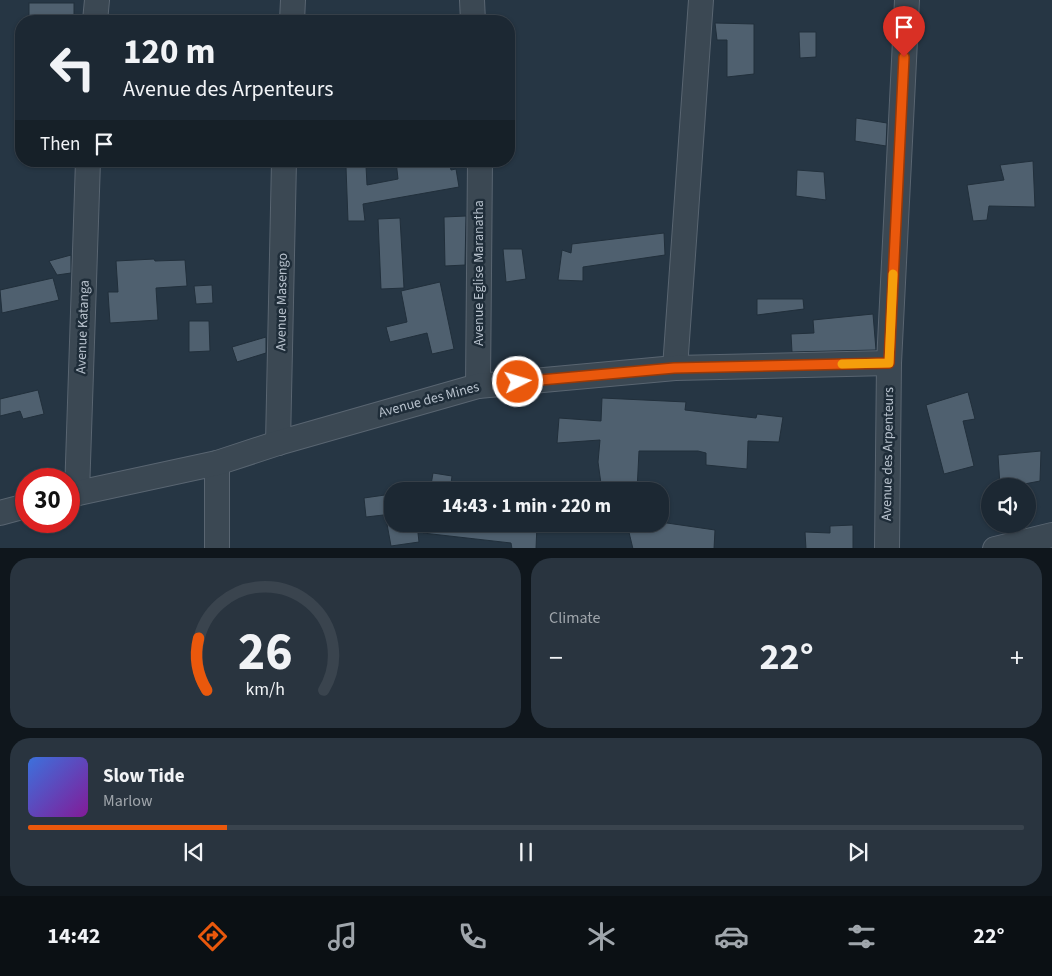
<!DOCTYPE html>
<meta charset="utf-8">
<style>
:root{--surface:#1c2833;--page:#29343f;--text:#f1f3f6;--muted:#a0a6ac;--line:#3a444e;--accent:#ea580c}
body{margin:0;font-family:"Source Sans 3",sans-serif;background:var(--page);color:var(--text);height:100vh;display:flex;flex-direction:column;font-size:19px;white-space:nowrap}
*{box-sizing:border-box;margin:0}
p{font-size:16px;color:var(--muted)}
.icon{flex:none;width:28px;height:28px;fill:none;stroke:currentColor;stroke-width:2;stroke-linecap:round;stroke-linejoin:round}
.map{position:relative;height:548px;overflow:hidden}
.details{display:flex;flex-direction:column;gap:10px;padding:10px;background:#0f161c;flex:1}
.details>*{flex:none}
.hud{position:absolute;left:15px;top:15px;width:500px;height:152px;border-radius:20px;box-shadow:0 1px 4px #0004,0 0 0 1px var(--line);background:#1c2833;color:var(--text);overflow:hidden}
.buttons{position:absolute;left:981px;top:478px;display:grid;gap:10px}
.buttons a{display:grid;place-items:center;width:55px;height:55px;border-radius:50%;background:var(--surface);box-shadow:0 1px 4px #0004,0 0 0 1px var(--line);font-size:25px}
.speed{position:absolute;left:15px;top:468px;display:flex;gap:10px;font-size:25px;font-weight:700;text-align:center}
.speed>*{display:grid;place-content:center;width:65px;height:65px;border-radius:50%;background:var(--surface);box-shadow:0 1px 4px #0004,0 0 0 1px var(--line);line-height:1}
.speed .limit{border:8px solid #d22;background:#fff;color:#111}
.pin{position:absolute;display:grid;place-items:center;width:42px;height:42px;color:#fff;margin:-51px -21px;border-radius:50% 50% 50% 0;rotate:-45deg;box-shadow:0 0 5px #0007}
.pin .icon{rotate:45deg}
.me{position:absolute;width:55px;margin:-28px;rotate:85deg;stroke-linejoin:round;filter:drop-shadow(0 0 4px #0008)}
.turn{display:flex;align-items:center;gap:18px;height:105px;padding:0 25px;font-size:22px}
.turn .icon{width:65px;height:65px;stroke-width:2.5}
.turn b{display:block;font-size:35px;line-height:42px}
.then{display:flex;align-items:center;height:48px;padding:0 25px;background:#0003;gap:10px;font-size:19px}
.big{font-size:38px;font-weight:700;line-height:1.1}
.details .tile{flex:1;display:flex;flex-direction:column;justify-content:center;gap:8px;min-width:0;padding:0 18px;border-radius:20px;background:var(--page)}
.details .dial{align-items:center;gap:0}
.dial svg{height:130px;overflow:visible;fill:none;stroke:var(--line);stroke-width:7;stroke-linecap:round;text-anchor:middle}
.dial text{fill:var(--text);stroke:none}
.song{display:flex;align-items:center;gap:15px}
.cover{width:60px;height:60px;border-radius:8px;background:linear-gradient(135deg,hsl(220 70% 55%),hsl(290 70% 35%))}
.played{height:5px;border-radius:2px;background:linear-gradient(90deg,var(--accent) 20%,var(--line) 20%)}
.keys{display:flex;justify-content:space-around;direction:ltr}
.heat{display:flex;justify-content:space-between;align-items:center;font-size:28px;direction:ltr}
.details .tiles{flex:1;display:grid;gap:10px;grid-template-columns:1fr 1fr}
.tile:last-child{grid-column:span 2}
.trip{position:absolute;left:384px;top:482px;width:285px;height:50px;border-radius:20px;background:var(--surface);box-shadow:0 1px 4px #0004,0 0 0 1px var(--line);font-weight:700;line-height:50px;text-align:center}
.dock{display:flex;height:80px;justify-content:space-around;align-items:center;background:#0b1014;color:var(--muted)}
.dock .icon{width:35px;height:35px}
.dock .active{color:var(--accent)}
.dock b{font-size:22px;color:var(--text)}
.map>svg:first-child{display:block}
</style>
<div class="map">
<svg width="1052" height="549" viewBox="0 0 1052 549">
<rect width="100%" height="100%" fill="#263644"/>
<g fill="#4f606f" stroke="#212f3b">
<rect x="29" y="3" width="45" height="18"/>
<path d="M715 23 754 24V74L727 77V40H717Z"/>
<path d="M799 32H816V57L800 58Z"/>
<path d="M856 118 887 123 886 146 855 141Z"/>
<path d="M396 161H449L451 170 456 169 459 187 363 204 365 221H348L346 167 366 166 367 185 398 179Z"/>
<path d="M1033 161 1035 207 989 206 987 220 973 221 967 185 1004 180 1000 165Z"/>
<path d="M797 170 824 172 826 200 796 196Z"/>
<path d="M466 216 465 265 445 266 444 217Z"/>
<path d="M400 218 404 288 381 289 378 219Z"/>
<path d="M664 233 665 255 583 267V281L558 280 562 250 571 253 572 244Z"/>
<path d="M503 249H522L526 279 506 282Z"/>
<path d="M71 255V273L57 275 49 261Z"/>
<path d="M154 259 155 261 185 260 187 286 156 288 158 320 110 323 108 292H118L116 261Z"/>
<path d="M53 278 59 300 2 313 0 290Z"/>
<path d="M440 282 454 349 432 354 427 333 390 342 386 327 407 322 401 291Z"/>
<path d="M212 285 213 303 196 304 194 286Z"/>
<path d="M757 299H803L804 309 757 315Z"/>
<path d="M873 314 876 350 792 352 791 334 814 333 813 320Z"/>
<path d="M189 321H209L210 351 189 352Z"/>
<path d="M266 337V353L237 362 232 347Z"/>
<path d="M38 390 44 414 23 419 20 411 0 416V399Z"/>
<path d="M968 392 975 419 963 421 974 466 944 474 926 405Z"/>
<path d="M602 398 686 402 685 410 756 418 757 414 783 417 779 442 748 441 747 469 706 465V453L698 451H639L637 491H602L598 462 600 440 557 443 559 418 601 421Z"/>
<path d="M1041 451 1040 481 1014 486H1000L998 455Z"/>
<path d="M433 473 452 476 450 491H430Z"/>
<path d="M392 494V514L366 517 364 498Z"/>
<path d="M660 522 715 530 714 549H633L627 524H660Z"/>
<path d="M387 524H417L419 542 391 546Z"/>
<path d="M424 524H537L536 549H512L511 543 423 533Z"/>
<path d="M853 525V549H806L805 532 830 533V526Z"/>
</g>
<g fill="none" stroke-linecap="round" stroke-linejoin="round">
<defs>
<g id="street">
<path d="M472 0 473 21"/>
<path d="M95 21 97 0"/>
<path d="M292 21 293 0"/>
<path d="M675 368 701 0"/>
<path d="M478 386 480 161"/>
<path d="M278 443 284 161"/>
<path d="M217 463V549"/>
<path d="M77 493 88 161"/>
<path d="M69 495 217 463 278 443 478 386 675 368 889 363"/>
<path d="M0 513 26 506"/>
<path d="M887 549 889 363 907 0"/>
<path d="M995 549 1052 535"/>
</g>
</defs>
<use href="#street" stroke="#596571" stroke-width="26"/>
<use href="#street" stroke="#3b4853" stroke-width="24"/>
</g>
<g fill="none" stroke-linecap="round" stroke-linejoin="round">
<defs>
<path id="route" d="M518 382 674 368 889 363 904 57"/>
</defs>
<use href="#route" stroke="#983908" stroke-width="12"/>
<use href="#route" stroke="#ea580c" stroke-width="9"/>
<path stroke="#f59e0b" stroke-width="9" d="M842 364 889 363 893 274"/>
</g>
<g text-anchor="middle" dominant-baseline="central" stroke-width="5" stroke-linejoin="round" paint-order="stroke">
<g font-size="14" fill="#b8c2cd" stroke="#1f2d39">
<text transform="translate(479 273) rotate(-90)">Avenue Eglise Maranatha</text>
<text transform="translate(282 302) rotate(-89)">Avenue Masengo</text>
<text transform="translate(83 327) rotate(-88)">Avenue Katanga</text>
<text transform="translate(429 400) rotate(-15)">Avenue des Mines</text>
<text transform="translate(888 454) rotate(-89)">Avenue des Arpenteurs</text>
</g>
</g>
</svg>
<div class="buttons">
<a><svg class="icon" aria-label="sound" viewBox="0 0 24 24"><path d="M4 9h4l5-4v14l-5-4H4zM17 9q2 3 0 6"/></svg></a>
</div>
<div class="speed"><div class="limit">30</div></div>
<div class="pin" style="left:904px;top:57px;background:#d93025"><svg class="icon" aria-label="arrive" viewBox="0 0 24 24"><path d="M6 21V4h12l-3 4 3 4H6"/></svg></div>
<svg class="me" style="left:518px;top:382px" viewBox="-20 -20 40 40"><circle r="17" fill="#ea580c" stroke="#fff" stroke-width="3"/><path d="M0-11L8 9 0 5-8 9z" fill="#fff"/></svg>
<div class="trip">14:43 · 1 min · 220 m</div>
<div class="hud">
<div class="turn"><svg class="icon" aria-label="left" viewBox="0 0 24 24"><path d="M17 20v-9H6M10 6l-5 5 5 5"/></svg><div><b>120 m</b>Avenue des Arpenteurs</div></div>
<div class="then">Then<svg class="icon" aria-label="arrive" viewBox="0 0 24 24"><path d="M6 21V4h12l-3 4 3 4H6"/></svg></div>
</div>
</div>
<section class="details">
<div class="tiles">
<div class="tile dial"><svg viewBox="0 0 100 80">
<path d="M14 69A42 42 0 1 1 86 69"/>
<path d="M14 69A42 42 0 0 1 9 37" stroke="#ea580c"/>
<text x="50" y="56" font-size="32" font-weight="700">26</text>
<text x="50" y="72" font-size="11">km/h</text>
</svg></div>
<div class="tile"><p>Climate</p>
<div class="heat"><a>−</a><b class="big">22°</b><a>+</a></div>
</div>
<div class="tile">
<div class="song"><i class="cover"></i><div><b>Slow Tide</b><p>Marlow</p></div></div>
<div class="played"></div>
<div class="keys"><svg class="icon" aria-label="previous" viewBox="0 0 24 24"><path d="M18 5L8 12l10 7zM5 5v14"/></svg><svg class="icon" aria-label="pause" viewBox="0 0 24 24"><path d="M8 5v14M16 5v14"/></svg><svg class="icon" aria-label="next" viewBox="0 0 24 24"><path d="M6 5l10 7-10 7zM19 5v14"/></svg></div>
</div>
</div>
</section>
<nav class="dock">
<b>14:42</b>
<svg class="icon active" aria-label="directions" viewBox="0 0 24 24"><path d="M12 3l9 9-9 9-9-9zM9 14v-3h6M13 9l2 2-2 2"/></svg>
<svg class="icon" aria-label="music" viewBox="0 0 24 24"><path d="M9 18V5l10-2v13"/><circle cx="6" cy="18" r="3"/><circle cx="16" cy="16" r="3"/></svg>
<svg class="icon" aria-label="phone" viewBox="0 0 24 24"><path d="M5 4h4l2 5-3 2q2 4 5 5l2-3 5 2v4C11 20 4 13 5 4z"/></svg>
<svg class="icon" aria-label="climate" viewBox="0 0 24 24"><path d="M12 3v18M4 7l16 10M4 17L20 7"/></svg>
<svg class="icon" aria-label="car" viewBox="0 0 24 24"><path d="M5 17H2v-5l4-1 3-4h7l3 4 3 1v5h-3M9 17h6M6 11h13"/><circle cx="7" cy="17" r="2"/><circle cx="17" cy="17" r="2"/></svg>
<svg class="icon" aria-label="filters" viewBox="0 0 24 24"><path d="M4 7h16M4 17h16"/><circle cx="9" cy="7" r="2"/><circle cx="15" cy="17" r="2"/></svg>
<b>22°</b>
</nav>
